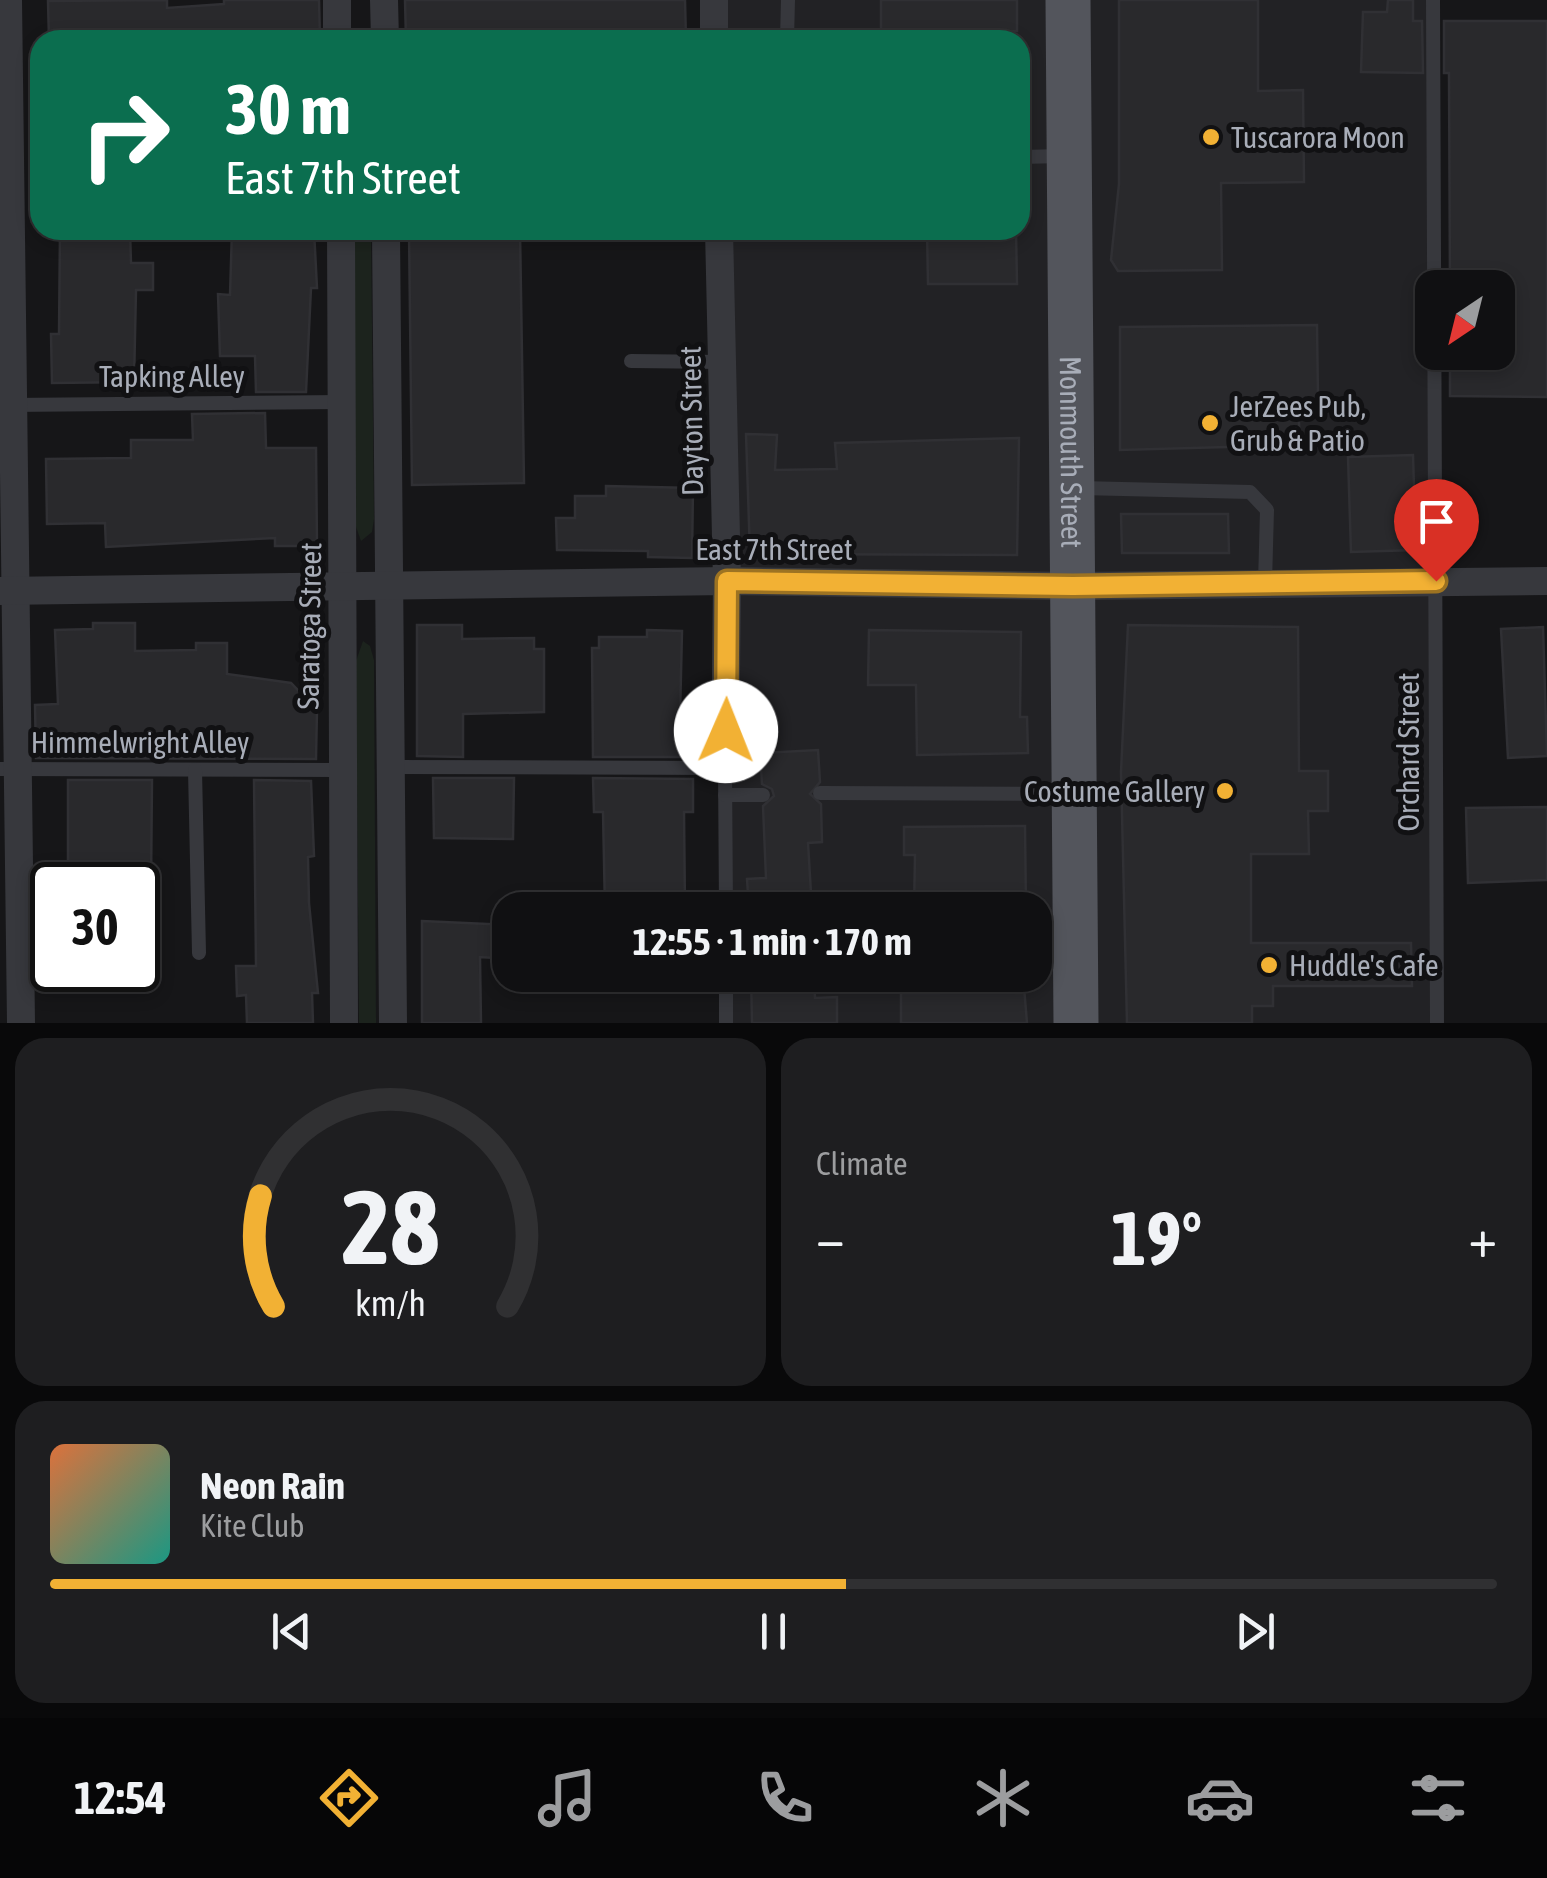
<!DOCTYPE html>
<meta charset="utf-8">
<style>
:root{--surface:#101012;--page:#1e1e20;--text:#f1f3f6;--muted:#9c9d9f;--line:#303032;--accent:#f2b134}
body{margin:0;font-family:"Asap Condensed",sans-serif;background:var(--page);color:var(--text);height:100vh;display:flex;flex-direction:column;font-size:38px;white-space:nowrap}
*{box-sizing:border-box;margin:0}
p{font-size:32px;color:var(--muted)}
.icon{flex:none;width:55px;height:55px;fill:none;stroke:currentColor;stroke-width:2;stroke-linecap:round;stroke-linejoin:round}
.map{position:relative;height:1023px;overflow:hidden}
.panel{display:flex;flex-direction:column;gap:15px;padding:15px;background:#09090a;flex:1}
.panel>*{flex:none}
.guide{position:absolute;left:30px;top:30px;width:1000px;height:210px;border-radius:30px;box-shadow:0 5px 15px #0003,0 0 0 2px var(--line);background:#0b6e4f;color:#fff;overflow:hidden}
.needle{width:65px;rotate:215deg}
.tools{position:absolute;left:1415px;top:270px;display:grid;gap:20px}
.tools a{display:grid;place-items:center;width:100px;height:100px;border-radius:20px;background:var(--surface);box-shadow:0 5px 15px #0003,0 0 0 2px var(--line);font-size:50px}
.speed{position:absolute;left:30px;top:862px;display:flex;gap:20px;font-size:50px;font-weight:700;text-align:center}
.speed>*{display:grid;place-content:center;width:130px;height:130px;border-radius:50%;background:var(--surface);box-shadow:0 5px 15px #0003,0 0 0 2px var(--line);line-height:1}
.speed .limit{border:5px solid #111;border-radius:15px;background:#fff;color:#111}
.pin{position:absolute;display:grid;place-items:center;width:85px;height:85px;color:#fff;margin:-102px -42px;border-radius:50% 50% 50% 0;rotate:-45deg;box-shadow:0 0 10px #0007}
.pin .icon{rotate:45deg}
.me{position:absolute;width:110px;margin:-55px;rotate:1deg;stroke-linejoin:round;filter:drop-shadow(0 0 8px #0008)}
.turn{display:flex;align-items:center;gap:35px;height:210px;padding:0 30px;font-size:45px}
.turn .icon{width:130px;height:130px;stroke-width:2.5}
.turn b{display:block;font-size:70px;line-height:85px}
.big{font-size:75px;font-weight:700;line-height:1.1}
.panel .card{flex:1;display:flex;flex-direction:column;justify-content:center;gap:15px;min-width:0;padding:0 35px;border-radius:30px;background:var(--page)}
.panel .dial{align-items:center;gap:0}
.dial svg{height:260px;overflow:visible;fill:none;stroke:var(--line);stroke-width:7;stroke-linecap:round;text-anchor:middle}
.dial text{fill:var(--text);stroke:none}
.song{display:flex;align-items:center;gap:30px}
.cover{width:120px;height:120px;border-radius:15px;background:linear-gradient(135deg,hsl(20 70% 55%),hsl(170 70% 35%))}
.played{height:10px;border-radius:5px;background:linear-gradient(90deg,var(--accent) 55%,var(--line) 55%)}
.keys{display:flex;justify-content:space-around;direction:ltr}
.heat{display:flex;justify-content:space-between;align-items:center;font-size:55px;direction:ltr}
.panel .tiles{flex:1;display:grid;gap:15px;grid-template-columns:1fr 1fr}
.card:last-child{grid-column:span 2}
.trip{position:absolute;left:492px;top:892px;width:560px;height:100px;border-radius:30px;background:var(--surface);box-shadow:0 5px 15px #0003,0 0 0 2px var(--line);font-weight:700;line-height:100px;text-align:center}
.menu{display:flex;height:160px;justify-content:space-around;align-items:center;background:#060607;color:var(--muted)}
.menu .icon{width:70px;height:70px}
.menu .selected{color:var(--accent)}
.menu b{font-size:45px;color:var(--text)}
.map>svg:first-child{display:block}
</style>
<div class="map">
<svg width="1547" height="1023" viewBox="0 0 1547 1023">
<rect width="100%" height="100%" fill="#161618"/>
<path fill="#222225" d="M714 0H1433L1437 1023H726V975H1035V910H726L719 230H1020V40H714Z"/>
<g fill="#1c231d">
<path d="M352 230H371L374 519 372 532 361 541 355 524Z"/>
<path d="M363 641 370 646 374 660 376 1023H359L356 661Z"/>
</g>
<g fill="#29292c" stroke="#303034" stroke-width="2.5">
<path d="M167 0V8L224 4V0H319L320 40H49L48 1Z"/>
<path d="M405 0H685L686 40H406Z"/>
<path d="M881 0H1017V31L881 32Z"/>
<path d="M1119 0H1258V91L1303 90 1304 182 1221 183 1222 270 1118 271 1111 260 1119 184Z"/>
<path d="M1388 0H1413V21H1422L1423 73 1361 72 1363 12H1387Z"/>
<path d="M1444 21H1547V397L1450 396V352H1498V288H1450L1449 73H1444Z"/>
<path d="M60 230H130L131 263H153V290H136L134 382 52 383 51 334H59Z"/>
<path d="M232 230H314L317 288H311L306 392H256L255 356H220L218 294 230 295Z"/>
<path d="M409 230H520L524 483 412 485Z"/>
<path d="M927 230H1016L1017 284H928Z"/>
<path d="M1317 325 1318 399H1298L1300 445 1120 450V327Z"/>
<path d="M265 413 266 448H316L317 546H275V538L106 547 105 523 47 524 46 459 131 458V440H193L192 414Z"/>
<path d="M746 434 777 435 775 470 837 469 835 443 1019 438 1017 555 750 554Z"/>
<path d="M1413 455 1416 550 1351 552 1348 457Z"/>
<path d="M606 486 693 488 692 558 648 557V551L557 550 556 518H575V496H606Z"/>
<path d="M1121 514H1228L1229 553H1122Z"/>
<path d="M93 623H135V651L196 650V643H227V674L291 683 317 710 316 759 36 758 35 705 58 704 55 630 93 629Z"/>
<path d="M417 625H462V639L534 638V649H544V712L463 714V757L417 756Z"/>
<path d="M1128 625 1298 627 1299 771H1328V811H1308L1309 854H1251V943H1411L1412 986H1273V1006H1252V1023H1127L1121 772Z"/>
<path d="M1543 627 1547 756 1508 758 1501 629Z"/>
<path d="M647 630 682 631 680 717 698 718 699 757H593L592 648H599V637H647Z"/>
<path d="M869 630 1021 632 1020 717H1027L1028 753 917 755 916 685H868Z"/>
<path d="M818 750 820 782 810 794 821 804 822 842 808 843 812 910H749L747 879 766 878 763 806 774 796 772 789 762 784 760 753Z"/>
<path d="M433 778H514L513 839 434 838Z"/>
<path d="M593 778 693 779V812H684L685 910H605L603 812H594Z"/>
<path d="M68 780H152L151 885H68Z"/>
<path d="M254 780 311 781 314 856 308 857 309 903 318 993H312L313 1023H247L246 995 237 996 236 966H256Z"/>
<path d="M1547 807V880L1468 883 1466 808Z"/>
<path d="M1025 826 1026 910H914L915 855H904V827Z"/>
<path d="M422 921 510 925V959L480 957 481 1023H422Z"/>
<path d="M751 975H814L815 998 837 997V1023H752Z"/>
<path d="M939 975H1023L1027 1023H901V993H939Z"/>
</g>
<g fill="none" stroke-linecap="round" stroke-linejoin="round">
<g stroke="#37383d" stroke-width="14">
<path d="M1433 0 1437 1023"/>
<path d="M787 40 788 0"/>
<path d="M1020 157 1064 156"/>
<path d="M631 361 722 362"/>
<path d="M9 405 343 402"/>
<path d="M1080 488 1250 492 1267 510 1265 583"/>
<path d="M392 767 725 768 726 910"/>
<path d="M0 769 340 770"/>
<path d="M195 770 199 953"/>
<path d="M820 793 1070 794"/>
<path d="M725 795H763"/>
<path d="M726 975V1023"/>
</g>
<g stroke="#37383d" stroke-width="28">
<path d="M8 0 21 1023"/>
<path d="M337 0V40"/>
<path d="M384 0 385 40"/>
<path d="M714 0V40"/>
<path d="M341 230 344 1023"/>
<path d="M386 230 393 1023"/>
<path d="M719 230 727 581 725 768"/>
<path d="M0 591 727 581 1073 586 1547 581"/>
</g>
<path stroke="#53555c" stroke-width="45" id="s1" d="M1068 0 1076 1023"/>
</g>
<g fill="none" stroke-linecap="round" stroke-linejoin="round">
<defs>
<path id="route" d="M726 731 727 581 1073 586 1436 581"/>
</defs>
<use href="#route" stroke="#9d7322" stroke-width="25"/>
<use href="#route" stroke="#f2b134" stroke-width="18"/>
</g>
<g fill="#f2b134" stroke="#111113" stroke-width="4">
<circle cx="1211" cy="137" r="10"/>
<circle cx="1210" cy="423" r="10"/>
<circle cx="1225" cy="791" r="10"/>
<circle cx="1269" cy="965" r="10"/>
</g>
<g text-anchor="middle" dominant-baseline="central" stroke-width="10" stroke-linejoin="round" paint-order="stroke">
<g font-size="30" fill="#a8adb8" stroke="#111113" text-anchor="start">
<text x="1231" y="137">Tuscarora Moon</text>
<text x="1230" y="406">JerZees Pub,<tspan x="1230" dy="34">Grub &amp; Patio</tspan></text>
<text x="1205" y="791" text-anchor="end">Costume Gallery</text>
<text x="1289" y="965">Huddle's Cafe</text>
</g>
<g font-size="30" fill="#a8adb8" stroke="#111113">
<text x="172" y="376">Tapking Alley</text>
<text transform="translate(691 421) rotate(-91)">Dayton Street</text>
<text stroke="none"><textPath href="#s1" startOffset="452">Monmouth Street</textPath></text>
<text x="774" y="549">East 7th Street</text>
<text transform="translate(309 626) rotate(-89)">Saratoga Street</text>
<text x="140" y="742">Himmelwright Alley</text>
<text transform="translate(1408 752) rotate(-90)">Orchard Street</text>
</g>
</g>
</svg>
<div class="tools">
<a><svg class="needle" viewBox="-14 -14 28 28"><path d="M0-13l5 13h-10z" fill="#e53935"/><path d="M0 13l5-13h-10z" fill="#9c9d9f"/></svg></a>
</div>
<div class="speed"><div class="limit">30</div></div>
<div class="pin" style="left:1436px;top:581px;background:#d93025"><svg class="icon" aria-label="arrive" viewBox="0 0 24 24"><path d="M6 21V4h12l-3 4 3 4H6"/></svg></div>
<svg class="me" style="left:726px;top:731px" viewBox="-20 -20 40 40"><circle r="19" fill="#fff"/><path d="M0-13L10 11 0 6-10 11z" fill="#f2b134"/></svg>
<div class="trip">12:55 · 1 min · 170 m</div>
<div class="guide">
<div class="turn"><svg class="icon" aria-label="right" viewBox="0 0 24 24"><path d="M7 20v-9h11M14 6l5 5-5 5"/></svg><div><b>30 m</b>East 7th Street</div></div>
</div>
</div>
<section class="panel">
<div class="tiles">
<div class="card dial"><svg viewBox="0 0 100 80">
<path d="M14 69A42 42 0 1 1 86 69"/>
<path d="M14 69A42 42 0 0 1 10 35" stroke="#f2b134"/>
<text x="50" y="56" font-size="32" font-weight="700">28</text>
<text x="50" y="72" font-size="11">km/h</text>
</svg></div>
<div class="card"><p>Climate</p>
<div class="heat"><a>−</a><b class="big">19°</b><a>+</a></div>
</div>
<div class="card">
<div class="song"><i class="cover"></i><div><b>Neon Rain</b><p>Kite Club</p></div></div>
<div class="played"></div>
<div class="keys"><svg class="icon" aria-label="previous" viewBox="0 0 24 24"><path d="M18 5L8 12l10 7zM5 5v14"/></svg><svg class="icon" aria-label="pause" viewBox="0 0 24 24"><path d="M8 5v14M16 5v14"/></svg><svg class="icon" aria-label="next" viewBox="0 0 24 24"><path d="M6 5l10 7-10 7zM19 5v14"/></svg></div>
</div>
</div>
</section>
<nav class="menu">
<b>12:54</b>
<svg class="icon selected" aria-label="directions" viewBox="0 0 24 24"><path d="M12 3l9 9-9 9-9-9zM9 14v-3h6M13 9l2 2-2 2"/></svg>
<svg class="icon" aria-label="music" viewBox="0 0 24 24"><path d="M9 18V5l10-2v13"/><circle cx="6" cy="18" r="3"/><circle cx="16" cy="16" r="3"/></svg>
<svg class="icon" aria-label="phone" viewBox="0 0 24 24"><path d="M5 4h4l2 5-3 2q2 4 5 5l2-3 5 2v4C11 20 4 13 5 4z"/></svg>
<svg class="icon" aria-label="climate" viewBox="0 0 24 24"><path d="M12 3v18M4 7l16 10M4 17L20 7"/></svg>
<svg class="icon" aria-label="car" viewBox="0 0 24 24"><path d="M5 17H2v-5l4-1 3-4h7l3 4 3 1v5h-3M9 17h6M6 11h13"/><circle cx="7" cy="17" r="2"/><circle cx="17" cy="17" r="2"/></svg>
<svg class="icon" aria-label="filters" viewBox="0 0 24 24"><path d="M4 7h16M4 17h16"/><circle cx="9" cy="7" r="2"/><circle cx="15" cy="17" r="2"/></svg>
</nav>
